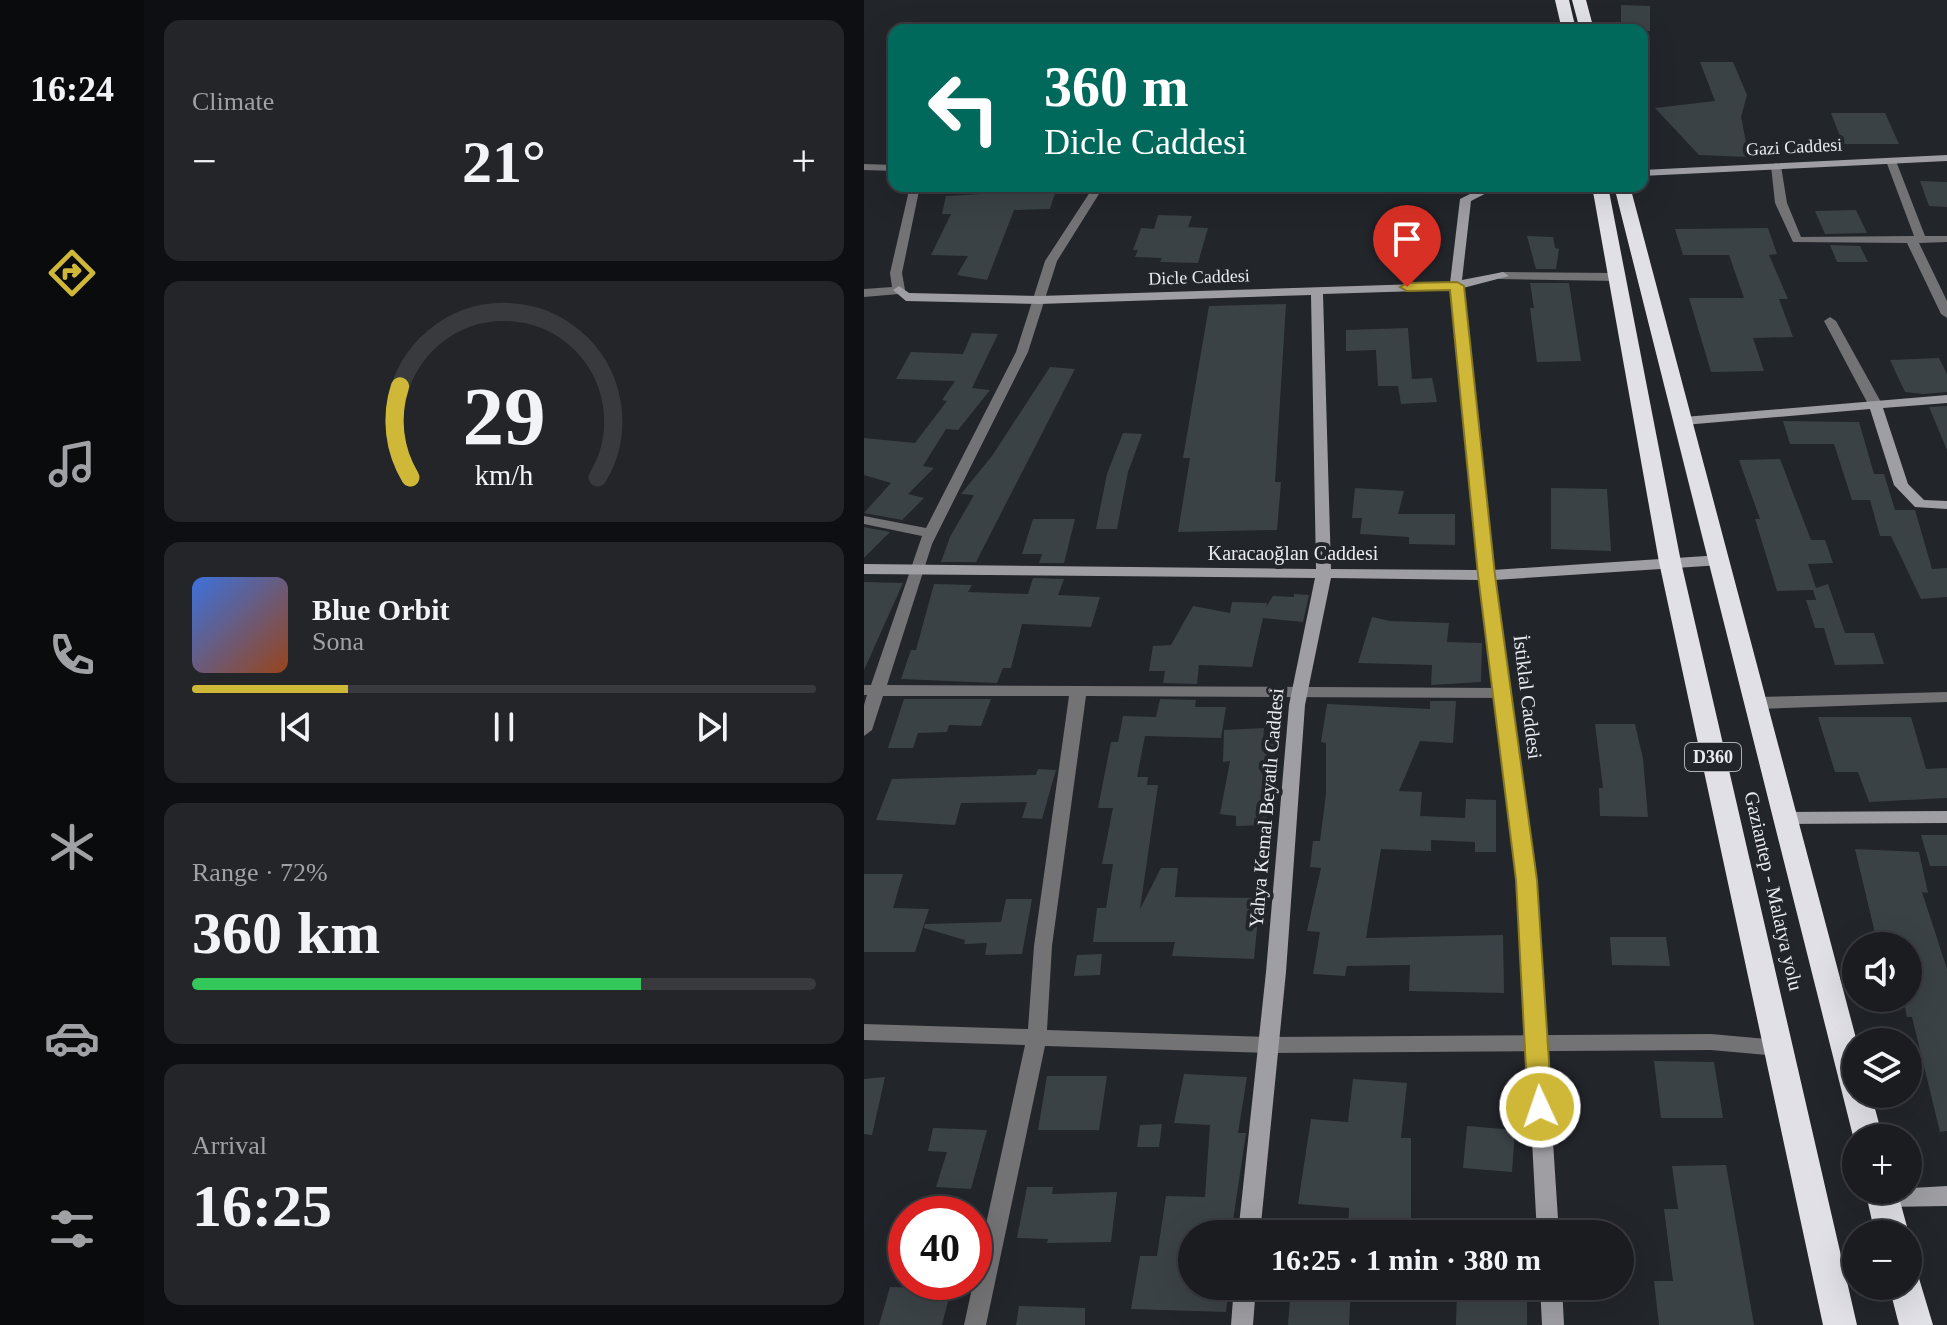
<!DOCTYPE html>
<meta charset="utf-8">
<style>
:root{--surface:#1a1c20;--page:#232529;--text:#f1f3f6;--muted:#9fa1a5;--line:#383a3e;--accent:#cfb837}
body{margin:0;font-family:"Times New Roman",serif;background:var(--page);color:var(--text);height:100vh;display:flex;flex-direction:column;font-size:30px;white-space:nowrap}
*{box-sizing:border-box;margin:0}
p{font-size:26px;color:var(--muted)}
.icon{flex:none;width:44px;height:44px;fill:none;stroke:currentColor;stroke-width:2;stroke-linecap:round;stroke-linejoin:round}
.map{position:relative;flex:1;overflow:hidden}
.side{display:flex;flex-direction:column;gap:20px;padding:20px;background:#0e0f12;width:720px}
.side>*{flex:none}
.top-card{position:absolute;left:24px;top:24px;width:760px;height:168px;border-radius:16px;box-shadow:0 8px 32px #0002,0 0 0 2px var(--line);background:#00695c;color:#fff;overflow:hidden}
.buttons{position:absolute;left:978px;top:932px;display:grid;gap:16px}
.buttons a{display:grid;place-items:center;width:80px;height:80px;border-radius:50%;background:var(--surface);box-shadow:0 8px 32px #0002,0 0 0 2px var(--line);font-size:40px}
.speed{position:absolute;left:24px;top:1196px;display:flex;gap:16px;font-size:40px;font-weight:700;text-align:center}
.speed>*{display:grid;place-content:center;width:104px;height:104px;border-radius:50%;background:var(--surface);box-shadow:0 8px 32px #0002,0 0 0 2px var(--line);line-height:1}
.speed .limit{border:12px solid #d22;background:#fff;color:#111}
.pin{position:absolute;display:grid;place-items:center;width:68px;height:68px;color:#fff;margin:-82px -34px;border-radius:50% 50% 50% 0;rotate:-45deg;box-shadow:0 0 8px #0007}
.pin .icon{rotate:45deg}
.me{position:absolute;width:88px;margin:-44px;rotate:357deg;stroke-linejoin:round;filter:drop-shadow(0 0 6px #0008)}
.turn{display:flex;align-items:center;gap:28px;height:168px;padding:0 24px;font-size:36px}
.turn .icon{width:104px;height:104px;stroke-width:2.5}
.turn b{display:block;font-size:56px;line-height:68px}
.big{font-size:60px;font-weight:600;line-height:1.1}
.side .widget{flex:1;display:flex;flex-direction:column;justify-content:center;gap:12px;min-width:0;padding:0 28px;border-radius:16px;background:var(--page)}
.side .dial{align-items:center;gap:0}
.dial svg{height:208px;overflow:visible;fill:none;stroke:var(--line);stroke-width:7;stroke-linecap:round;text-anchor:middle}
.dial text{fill:var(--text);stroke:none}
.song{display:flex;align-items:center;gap:24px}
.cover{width:96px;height:96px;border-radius:12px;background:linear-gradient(135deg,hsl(220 70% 55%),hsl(20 70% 35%))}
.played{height:8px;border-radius:4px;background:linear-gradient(90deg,var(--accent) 25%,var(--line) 25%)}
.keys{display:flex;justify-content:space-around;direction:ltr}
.heat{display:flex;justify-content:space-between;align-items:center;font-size:44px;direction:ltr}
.charge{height:12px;border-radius:6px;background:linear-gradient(90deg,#34c759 72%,var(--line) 0)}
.trip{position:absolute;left:314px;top:1220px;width:456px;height:80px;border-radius:40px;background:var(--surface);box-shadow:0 8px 32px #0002,0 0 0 2px var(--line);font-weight:600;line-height:80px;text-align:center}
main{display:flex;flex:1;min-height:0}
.dock{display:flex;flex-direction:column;width:144px;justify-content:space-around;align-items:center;background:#0a0b0d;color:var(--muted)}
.dock .icon{width:56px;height:56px}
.dock .active{color:var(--accent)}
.dock b{font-size:36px;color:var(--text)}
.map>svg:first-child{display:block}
</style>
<main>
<nav class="dock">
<b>16:24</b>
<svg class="icon active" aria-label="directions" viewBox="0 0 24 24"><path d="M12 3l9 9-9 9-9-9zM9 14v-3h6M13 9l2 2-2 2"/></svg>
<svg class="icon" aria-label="music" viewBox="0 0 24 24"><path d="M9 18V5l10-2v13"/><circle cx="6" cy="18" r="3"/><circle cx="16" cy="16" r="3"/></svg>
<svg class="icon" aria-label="phone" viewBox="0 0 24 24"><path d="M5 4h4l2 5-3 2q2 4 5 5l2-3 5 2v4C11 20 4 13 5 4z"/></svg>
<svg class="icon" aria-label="climate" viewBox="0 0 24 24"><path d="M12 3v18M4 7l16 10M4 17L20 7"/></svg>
<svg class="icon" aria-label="car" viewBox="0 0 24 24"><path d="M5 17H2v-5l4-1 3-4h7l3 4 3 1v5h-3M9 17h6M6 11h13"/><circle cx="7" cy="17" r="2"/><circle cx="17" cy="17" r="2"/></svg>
<svg class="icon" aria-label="filters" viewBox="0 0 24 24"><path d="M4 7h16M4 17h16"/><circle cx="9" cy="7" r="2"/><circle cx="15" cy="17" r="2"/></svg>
</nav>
<section class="side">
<div class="widget"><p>Climate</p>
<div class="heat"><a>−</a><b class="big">21°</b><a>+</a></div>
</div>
<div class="widget dial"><svg viewBox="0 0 100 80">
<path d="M14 69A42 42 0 1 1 86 69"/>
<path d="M14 69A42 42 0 0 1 10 34" stroke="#cfb837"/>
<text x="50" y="56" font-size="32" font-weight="700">29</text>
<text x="50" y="72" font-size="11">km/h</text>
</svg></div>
<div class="widget">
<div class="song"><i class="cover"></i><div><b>Blue Orbit</b><p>Sona</p></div></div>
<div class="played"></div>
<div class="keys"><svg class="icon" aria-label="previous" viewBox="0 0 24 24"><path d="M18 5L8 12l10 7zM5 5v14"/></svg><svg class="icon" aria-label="pause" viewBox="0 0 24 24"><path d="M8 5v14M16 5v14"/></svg><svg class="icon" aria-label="next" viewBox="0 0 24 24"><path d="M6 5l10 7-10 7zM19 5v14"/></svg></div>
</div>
<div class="widget"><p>Range · 72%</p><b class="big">360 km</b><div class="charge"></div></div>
<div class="widget"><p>Arrival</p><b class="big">16:25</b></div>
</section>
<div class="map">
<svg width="1083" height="1325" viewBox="0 0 1083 1325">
<rect width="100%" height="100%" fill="#22252a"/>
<g fill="#3b4246">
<path d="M757 5 786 6V31L757 30Z"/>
<path d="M836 62H869L883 95 877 117 885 157 835 155 791 108 851 101Z"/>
<path d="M967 113H1021L1035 144H979Z"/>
<path d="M1056 181 1083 182V207L1065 206Z"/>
<path d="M193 187 186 209 150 210 123 280 93 275 104 256 67 255 87 214H78L82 196 136 193 138 188Z"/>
<path d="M992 210 1003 233 961 234 951 211Z"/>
<path d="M294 215 328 216 324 227 344 228 334 263 296 262 298 258 271 257 274 250H269L277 228 290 229Z"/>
<path d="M904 228 913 254 905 255 924 299H915L929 337 889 338 900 371 847 372 825 298H880L865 255H819L811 229Z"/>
<path d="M663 236 689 237 691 248 695 249 692 269H672Z"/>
<path d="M966 245 996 246 1004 262H973Z"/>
<path d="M666 283H705L717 361 673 362 666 308H670Z"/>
<path d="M422 304 411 482H417L413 530 314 532 326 458H319L345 306Z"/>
<path d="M544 328 548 379 568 378 573 402 537 404 534 386H514L512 350 482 351V330Z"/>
<path d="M108 333 134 334 108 388 126 390 94 430 82 429 59 466 70 468 44 494 60 498 38 520 0 513 27 483 0 475V438L51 443 83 401 78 400 91 381 32 379 47 352 99 354Z"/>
<path d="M1075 358 1083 374V392L1059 394 1041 392 1026 360Z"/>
<path d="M186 367 211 369 112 562H77L86 537 110 495 97 494 128 456Z"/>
<path d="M1083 406V450L1065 407Z"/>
<path d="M919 421 995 422 1010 474H1020L1031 510H1051L1068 569 1083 568V597L1057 599 1027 536H1016L1006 500H988L970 444H926Z"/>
<path d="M259 433 278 434 264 472 253 529H232L243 474Z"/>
<path d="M916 459 947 540H961L969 563 944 564 952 588 964 584 981 633H1010L1020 664 971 665 960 628H951L942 600H952L949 590 913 591 891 519H896L875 460Z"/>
<path d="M491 488 540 491 534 514H591V545L545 544V537L496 534 498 518H488Z"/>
<path d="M687 488 743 489 747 551 687 549Z"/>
<path d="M169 519H211L200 563H175L178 554H158Z"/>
<path d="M0 527 26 532 0 558Z"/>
<path d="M169 578 200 579 194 595 236 597 227 627 158 624 147 668H139L133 683 37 679 47 650H52L70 584 108 585 104 592 164 594Z"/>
<path d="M0 582 39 583 0 670Z"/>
<path d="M430 594 445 595 439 622 399 618 388 667 335 665 333 684 299 683 301 671H285L289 646 307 645 329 606 366 613 368 602 403 603 402 607 409 596 430 597Z"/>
<path d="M508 617 526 621 585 623 583 642 618 643 617 682 567 685 568 665 494 663Z"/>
<path d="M40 699H127L117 726 85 725 83 732 54 733 49 748H24Z"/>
<path d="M296 699 332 700 331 707H362L357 738 281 736 273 777H284L283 785H294L276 909 297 868H314L311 897 396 898 390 959 308 956 311 942H229L233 908H242L249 864H238L249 808H234L247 742H254L259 716 292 717Z"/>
<path d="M566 701H592L589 743 556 741 535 791 558 792 556 816 601 818 602 799 632 800V852H611V842L567 840V851L517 849 502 938 639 935 640 993 545 991 546 965 483 966 481 976 449 974 456 932 443 931 457 868 446 867 449 841H456L462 794V743L457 742 463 704 566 709Z"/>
<path d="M954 717H1047L1062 769 1083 768V798L1005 802 994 772H971Z"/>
<path d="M731 724H771L779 759 784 817 736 816 735 788H739Z"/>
<path d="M400 728 399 739 413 738 414 759H407L402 825 372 826V816L356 814 366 761 359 762 360 730Z"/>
<path d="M174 769 192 770 178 819 158 818 163 802 97 803 91 825 12 820 28 779 172 775Z"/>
<path d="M1057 835H1083V866H1066Z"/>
<path d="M991 849 1055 852 1064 893 1058 892 1083 969V1131L1076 1132 1048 1017H1043L1039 998H1044V946H1014Z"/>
<path d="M0 874H39L29 908 65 909 51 952H0Z"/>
<path d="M142 899H168L158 954 121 955 123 943 100 944 101 940 60 928 61 924 137 922Z"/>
<path d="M746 937H802L806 966 748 965Z"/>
<path d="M238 954 236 975 210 976 213 955Z"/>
<path d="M790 1061 850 1062 859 1118H797Z"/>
<path d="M320 1074 383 1077 374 1133H382L367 1234H328V1286H365L362 1312 267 1309 276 1256H293L302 1196 341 1197 346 1125 310 1123Z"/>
<path d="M183 1076H243L235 1130H174Z"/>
<path d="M21 1077 8 1135 0 1134V1079Z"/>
<path d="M489 1079 543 1083 537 1138H547V1234H484L485 1208 434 1204 447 1119 484 1122Z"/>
<path d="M298 1124 295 1147H273L276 1125Z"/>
<path d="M603 1126 651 1130 648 1172 599 1168Z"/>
<path d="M69 1128 123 1130 107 1189 72 1187 83 1152 64 1151Z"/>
<path d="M862 1165 890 1325H795L790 1281H809L800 1209H814L808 1166Z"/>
<path d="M163 1187H189L188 1194 253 1192 247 1242 183 1243 184 1239 153 1238Z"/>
<path d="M427 1286H487L485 1325H424Z"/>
<path d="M593 1286H663V1325H592Z"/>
<path d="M26 1287 87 1289 78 1325H15Z"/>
<path d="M155 1306 221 1308V1325H152Z"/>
</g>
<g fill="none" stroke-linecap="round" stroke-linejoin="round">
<g fill="#737275" fill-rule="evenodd">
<path d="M1027 158 1032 161 1061 236H1083V242L1055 243 1083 301V318L1077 314 1043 243 929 242 911 203 907 166 912 163 917 166 923 203 937 237 1050 236 1022 161Z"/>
<path d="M0 164 30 165V171L0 170Z"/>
<path d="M46 186H56L38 273 41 290 35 294 0 297V289L28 287 26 273Z"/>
<path d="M230 186H240L193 261 164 352 68 544 23 685 640 688 648 693 640 698 222 696 188 946 183 1030 405 1037 847 1034 914 1040 921 1042 924 1048 921 1054 914 1056 847 1050 405 1053 181 1046 122 1325H100L161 1045 0 1040V1024L164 1029 170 946 205 696H19L8 730 0 736V705L3 695H0V685H7L58 536 0 524V516L62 528 152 352 181 261Z"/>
<path d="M639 272 753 273 759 277 753 281 635 279V273Z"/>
<path d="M966 317 972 321 1018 404 1016 407H1006L1004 404 960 321Z"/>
<path d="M1083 692V702L893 709 885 703 893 697Z"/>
</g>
<g fill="#9f9ea3" fill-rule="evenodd">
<path d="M1083 155V161L778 176V170Z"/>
<path d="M622 186H636L607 201 598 280 639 272 645 276 599 288 629 570 857 555 864 560 857 565 630 580 672 880 695 1234H673L654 880 615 580 467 578 441 705 422 972 396 1234H374L402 972 425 705 451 578 0 574V564L452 569 447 295 175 304 42 301 29 290 35 286 45 293 175 296 586 283 596 199ZM587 290 614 570 467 569 459 294Z"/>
<path d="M1083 395V403L1019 408 1044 484 1060 500 1083 501V509L1051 507 1030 485 1006 409 820 425 813 421 820 417Z"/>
<path d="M1083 811V823L918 824 912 823 909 818 912 813 918 812Z"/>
<path d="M1083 1186V1206L1019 1207 1011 1204 1008 1197 1012 1190Z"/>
<path d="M370 1286H392L389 1325H367Z"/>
<path d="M676 1286H698L700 1325H678Z"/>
</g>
<g fill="#e1e0e7" fill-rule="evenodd">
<path d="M691 0H705L712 30H698Z"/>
<path d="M708 0H722L730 30H716Z"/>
<path d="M728 186H744L817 562 993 1325H959L795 562Z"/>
<path d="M750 186H766L993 1042 992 1094H1007L1019 1138H992V1148Z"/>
<path d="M1001 1190H1033L1045 1234 1044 1235 1011 1234Z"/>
<path d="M1044 1271 1054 1275 1069 1325H1035L1025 1286H1044Z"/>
</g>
</g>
<path fill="#cfb837" stroke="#877824" stroke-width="2" d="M593 282 600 286 631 575 673 880 688 1107 685 1114 676 1117 668 1114 664 1107 652 880 614 575 586 290 543 291 536 287 543 283Z"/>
<g text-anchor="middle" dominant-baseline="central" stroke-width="8" stroke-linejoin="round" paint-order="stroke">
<g font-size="18" fill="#e9ebee" stroke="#22252a">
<text transform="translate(930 147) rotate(-3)">Gazi Caddesi</text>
<text transform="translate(335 277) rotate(-2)">Dicle Caddesi</text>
</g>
<rect fill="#22252a" stroke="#adb0b3" stroke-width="2" x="821" y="743" width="56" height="28" rx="6"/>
<g font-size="18" font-weight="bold" fill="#e9ebee">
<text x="849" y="757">D360</text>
</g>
<g font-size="20" fill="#e9ebee" stroke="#22252a">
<text x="429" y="553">Karacaoğlan Caddesi</text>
<text transform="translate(664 697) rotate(83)">İstiklal Caddesi</text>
<text transform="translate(402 808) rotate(-85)">Yahya Kemal Beyatlı Caddesi</text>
<text transform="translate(910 891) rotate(77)">Gaziantep - Malatya yolu</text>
</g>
</g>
</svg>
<div class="buttons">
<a><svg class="icon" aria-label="sound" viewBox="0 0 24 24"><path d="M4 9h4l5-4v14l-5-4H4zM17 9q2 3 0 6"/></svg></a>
<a><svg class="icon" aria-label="layers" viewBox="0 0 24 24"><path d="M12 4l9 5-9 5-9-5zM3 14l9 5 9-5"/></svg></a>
<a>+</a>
<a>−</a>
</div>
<div class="speed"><div class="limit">40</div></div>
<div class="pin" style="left:543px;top:287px;background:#d93025"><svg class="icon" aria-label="arrive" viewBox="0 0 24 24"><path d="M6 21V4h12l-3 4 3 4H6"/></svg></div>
<svg class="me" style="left:676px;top:1107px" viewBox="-20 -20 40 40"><circle r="17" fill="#cfb837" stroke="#fff" stroke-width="3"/><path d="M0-11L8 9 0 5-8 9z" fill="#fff"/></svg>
<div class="trip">16:25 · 1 min · 380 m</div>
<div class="top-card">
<div class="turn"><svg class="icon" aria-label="left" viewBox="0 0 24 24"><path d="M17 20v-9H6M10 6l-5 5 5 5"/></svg><div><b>360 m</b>Dicle Caddesi</div></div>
</div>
</div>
</main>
